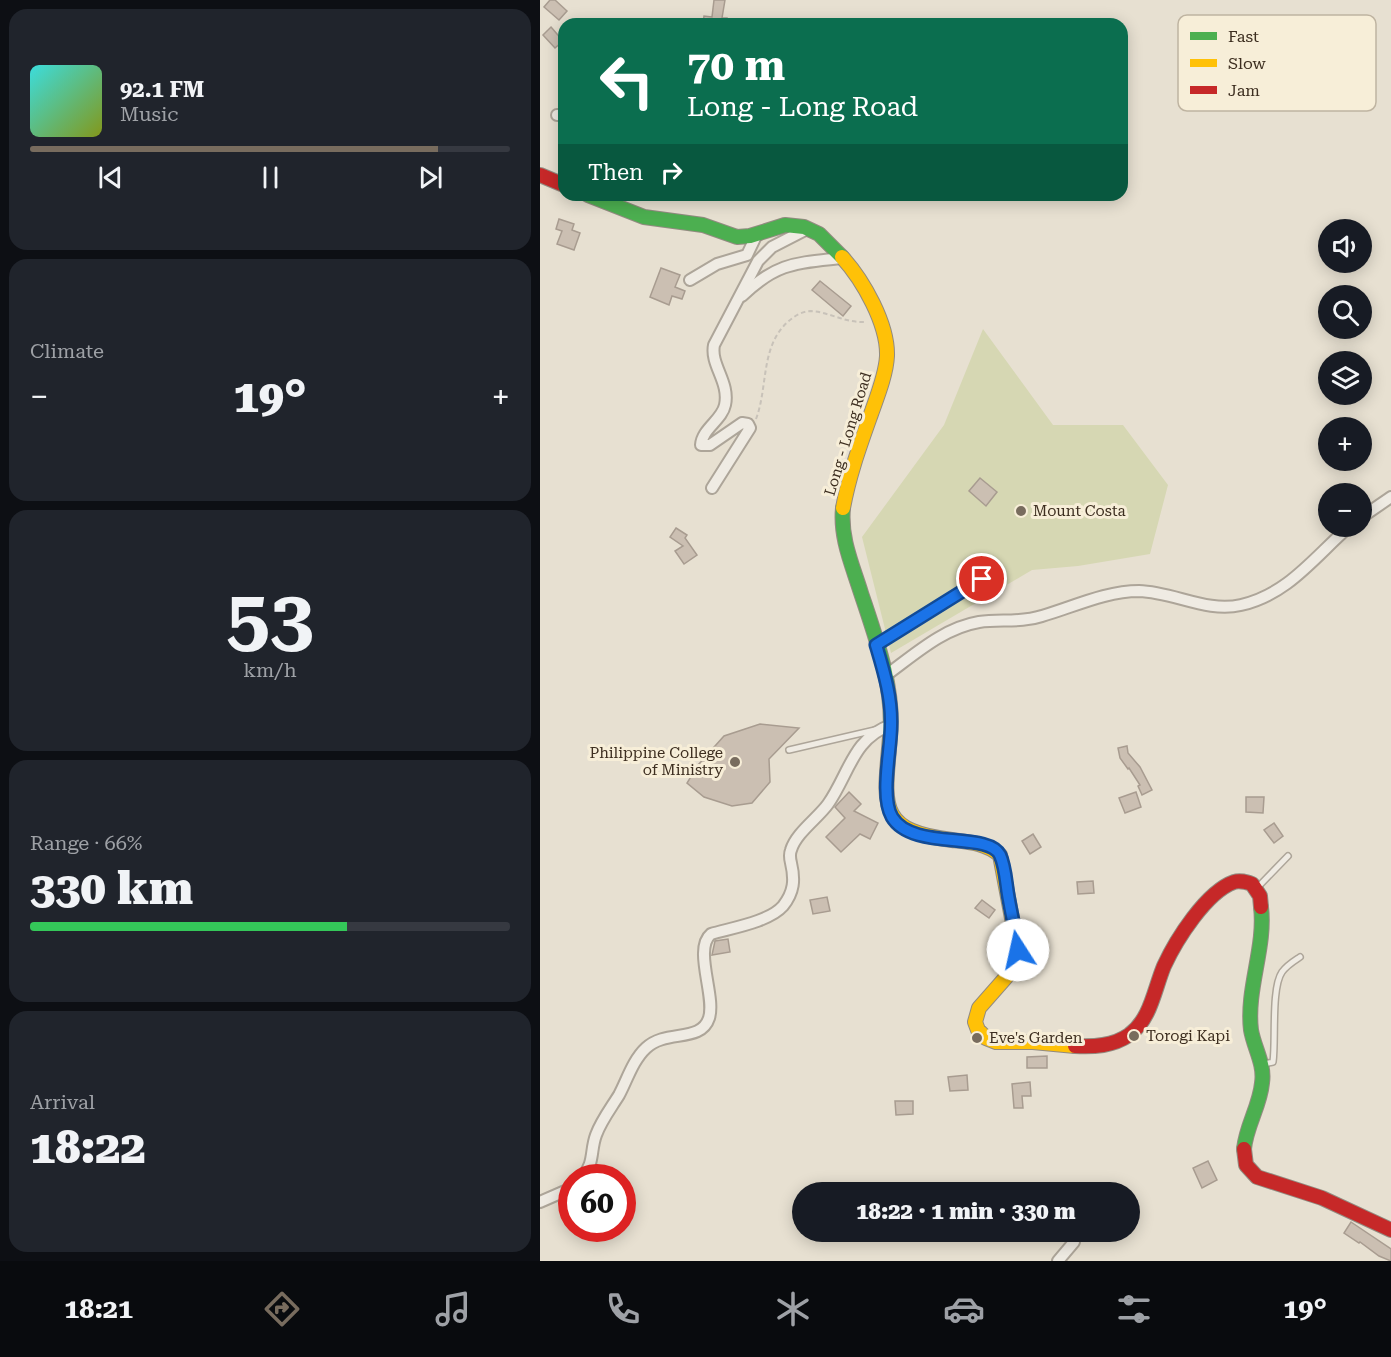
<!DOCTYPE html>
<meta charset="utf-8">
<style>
:root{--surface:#171b24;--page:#20242c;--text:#f1f3f6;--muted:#9ea1a6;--line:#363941;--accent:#786c5e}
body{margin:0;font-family:"Roboto Serif",serif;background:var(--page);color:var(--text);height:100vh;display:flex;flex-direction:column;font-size:22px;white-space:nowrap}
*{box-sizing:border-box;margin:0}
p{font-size:20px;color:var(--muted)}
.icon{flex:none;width:33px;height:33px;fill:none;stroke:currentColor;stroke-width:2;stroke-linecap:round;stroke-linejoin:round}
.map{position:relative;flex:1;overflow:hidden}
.sheet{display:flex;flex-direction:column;gap:9px;padding:9px;background:#0d0f14;width:540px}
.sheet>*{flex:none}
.top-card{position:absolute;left:18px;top:18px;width:570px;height:183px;border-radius:18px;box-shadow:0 3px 15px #0003;background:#0b6e4f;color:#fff;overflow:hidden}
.tools{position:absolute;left:778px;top:219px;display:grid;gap:12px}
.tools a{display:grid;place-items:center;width:54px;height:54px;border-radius:50%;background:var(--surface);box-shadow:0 3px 15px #0003;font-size:30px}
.speed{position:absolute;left:18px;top:1164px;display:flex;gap:12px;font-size:30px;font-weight:700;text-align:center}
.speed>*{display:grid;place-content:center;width:78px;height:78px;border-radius:50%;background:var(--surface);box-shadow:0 3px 15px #0003;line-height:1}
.speed .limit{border:9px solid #d22;background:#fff;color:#111}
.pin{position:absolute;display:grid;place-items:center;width:51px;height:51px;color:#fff;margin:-26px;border:3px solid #fff;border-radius:50%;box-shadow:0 2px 6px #0007}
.me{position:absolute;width:66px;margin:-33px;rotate:350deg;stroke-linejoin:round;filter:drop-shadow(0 0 4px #0008)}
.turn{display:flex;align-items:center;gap:21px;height:126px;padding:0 30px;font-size:27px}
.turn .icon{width:78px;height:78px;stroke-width:2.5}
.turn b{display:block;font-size:42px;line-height:51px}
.then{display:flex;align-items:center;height:57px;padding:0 30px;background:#0003;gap:12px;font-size:22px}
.big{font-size:45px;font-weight:800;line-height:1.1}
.sheet .card{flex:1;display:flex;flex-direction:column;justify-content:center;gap:9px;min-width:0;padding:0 21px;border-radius:18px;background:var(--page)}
.sheet .dial{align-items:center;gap:0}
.dial b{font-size:78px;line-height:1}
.song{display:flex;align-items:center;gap:18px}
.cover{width:72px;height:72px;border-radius:9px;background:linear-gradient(135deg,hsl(180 70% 55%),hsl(70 70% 35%))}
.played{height:6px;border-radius:3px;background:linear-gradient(90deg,var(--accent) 85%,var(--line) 85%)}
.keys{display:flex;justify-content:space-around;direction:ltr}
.heat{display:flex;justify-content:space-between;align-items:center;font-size:33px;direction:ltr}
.charge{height:9px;border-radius:4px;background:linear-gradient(90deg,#34c759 66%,var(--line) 0)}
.trip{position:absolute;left:252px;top:1182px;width:348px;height:60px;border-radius:30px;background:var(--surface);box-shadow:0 3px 15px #0003;font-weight:800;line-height:60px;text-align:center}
.tabs{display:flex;height:96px;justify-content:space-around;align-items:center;background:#090b0e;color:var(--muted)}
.tabs .icon{width:42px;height:42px}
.tabs .active{color:var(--accent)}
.tabs b{font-size:27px;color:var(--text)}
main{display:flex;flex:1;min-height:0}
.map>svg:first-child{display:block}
</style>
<main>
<section class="sheet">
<div class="card">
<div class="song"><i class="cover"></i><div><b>92.1 FM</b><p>Music</p></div></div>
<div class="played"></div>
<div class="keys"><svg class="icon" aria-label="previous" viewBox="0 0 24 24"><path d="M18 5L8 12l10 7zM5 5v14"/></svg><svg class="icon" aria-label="pause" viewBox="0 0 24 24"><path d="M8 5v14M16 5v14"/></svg><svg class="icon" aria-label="next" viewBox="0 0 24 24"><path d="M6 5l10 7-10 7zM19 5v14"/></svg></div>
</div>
<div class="card"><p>Climate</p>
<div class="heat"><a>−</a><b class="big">19°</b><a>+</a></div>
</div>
<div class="card dial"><b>53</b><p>km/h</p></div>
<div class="card"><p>Range · 66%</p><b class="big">330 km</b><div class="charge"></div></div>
<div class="card"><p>Arrival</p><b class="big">18:22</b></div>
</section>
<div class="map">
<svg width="851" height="1261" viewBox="0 0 851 1261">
<rect width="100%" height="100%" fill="#e7e0d1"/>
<path fill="#d6d7b3" d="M443 329 513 425H583L628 485 610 554 538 566 492 570 351 653 322 537 404 425Z"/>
<g fill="#cbbfb2" stroke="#a89c90" stroke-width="1.5">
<path d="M10 0H15L27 11 19 20 4 7Z"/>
<path d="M174 0H185L182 18H187V24H163L164 16 172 17Z"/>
<path d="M11 27 23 41 15 48 3 35Z"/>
<path d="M19 219 34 224 32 230 40 233 34 250 17 244 22 231 16 229Z"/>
<path d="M121 268 140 275 135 287 145 291 142 299 132 296 129 305 110 297Z"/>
<path d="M280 281 311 306 303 316 272 290Z"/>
<path d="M440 478 457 492 446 506 429 491Z"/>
<path d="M136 528 147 535 145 538 157 555 144 564 135 551 143 546 130 537Z"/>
<path d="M220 724 259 728 229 759 230 782 212 803 192 806 164 797 147 783 158 765 184 736Z"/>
<path d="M587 746 588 753 600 767 612 790 602 795 598 786 600 785 589 768 588 769 580 758 578 748Z"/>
<path d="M309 792 321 804 314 811 338 823 330 839 320 834 301 852 286 837 305 818 295 807Z"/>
<path d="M596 792 601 807 585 813 579 798Z"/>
<path d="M706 797H724L723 813 706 812Z"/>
<path d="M734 823 743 836 734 843 724 830Z"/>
<path d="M493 834 501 847 490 854 482 841Z"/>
<path d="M553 881 554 893 538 894 537 882Z"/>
<path d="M287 897 290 911 273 914 270 900Z"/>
<path d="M442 900 455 910 449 918 435 908Z"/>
<path d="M188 939 190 952 172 955 175 941Z"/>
<path d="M507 1056V1068H487V1057Z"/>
<path d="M427 1075 428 1090 410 1091 408 1077Z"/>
<path d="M490 1082 491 1096H482L483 1108H474L472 1084Z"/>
<path d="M355 1101H373V1114L356 1115Z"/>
<path d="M668 1161 677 1180 662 1188 653 1168Z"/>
<path d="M811 1222 851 1249V1261L839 1256 820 1242 819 1243 804 1233Z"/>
</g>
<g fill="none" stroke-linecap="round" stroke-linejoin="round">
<defs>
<g id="lane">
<path d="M340 643 442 579"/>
<path d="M249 750 335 730"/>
<path d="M717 888 748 856"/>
<path d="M724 1064 733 1062C736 1041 731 988 742 972 747 965 754 961 760 957"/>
</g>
<g id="street">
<path d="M17 115H24"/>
<path d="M150 280 177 264 207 255 217 234"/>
<path d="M202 296C237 262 257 263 302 258"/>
<path d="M172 488 210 428 208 424 202 423 170 445H161C162 429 182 420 185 405 190 382 170 365 174 345L218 261 232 247 267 229"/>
<path d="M822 517 851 497"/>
<path d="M345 676C374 655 403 628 439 622 460 619 481 623 502 616 533 607 566 591 599 591 634 592 667 613 701 605 749 594 775 556 810 526"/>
<path d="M42 1178C55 1162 50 1151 56 1135 61 1121 71 1108 79 1095 87 1080 93 1060 106 1048 126 1029 161 1043 169 1018 176 996 153 949 171 934 191 928 229 922 243 906 254 892 255 880 251 863 250 859 249 855 251 850 256 833 278 818 288 804 309 774 313 738 351 725"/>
<path d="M0 1202 32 1188"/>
<path d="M518 1261 534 1242"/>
</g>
<g id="fast">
<path d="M48 195 104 217 163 225 197 237 210 236 245 225 264 227 279 234 302 257"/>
<path d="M303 508C300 538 312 564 321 593 336 638 355 689 350 737"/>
<path d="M704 1149C706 1126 720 1106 722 1083 725 1064 714 1048 711 1030 706 989 726 947 721 907"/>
</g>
<g id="slow">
<path d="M302 257C323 280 348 324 347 356 346 375 337 397 331 414 320 445 309 475 303 508"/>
<path d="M350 737C345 802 334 831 412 840 430 842 445 843 460 855L478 950 468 975 439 1008 435 1022 438 1030 446 1038 456 1042H493L535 1046"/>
</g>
<g id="jam">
<path d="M0 175 24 185"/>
<path d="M535 1046C554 1047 573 1046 589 1035 611 1019 614 990 624 966 636 940 666 892 694 882 700 880 706 882 712 884L720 896 721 907"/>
<path d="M704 1149 706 1165 717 1177 782 1198 851 1230"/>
</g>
</defs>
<use href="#lane" stroke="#ada599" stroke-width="8"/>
<use href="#street" stroke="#ada599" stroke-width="14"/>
<use href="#fast" stroke="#928b80" stroke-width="16"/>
<use href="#slow" stroke="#928b80" stroke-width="16"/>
<use href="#jam" stroke="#928b80" stroke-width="16"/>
<path stroke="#c8c2b9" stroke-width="2" stroke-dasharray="4.5 3" stroke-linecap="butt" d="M216 419C229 385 219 341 254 317 258 314 265 311 271 311 289 312 305 323 325 322"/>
<use href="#lane" stroke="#efebe3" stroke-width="5"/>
<use href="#street" stroke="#efebe3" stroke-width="10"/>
<use href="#fast" stroke="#4caf50" stroke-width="14"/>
<use href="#slow" stroke="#ffc107" stroke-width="14"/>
<use href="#jam" stroke="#c62828" stroke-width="14"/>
</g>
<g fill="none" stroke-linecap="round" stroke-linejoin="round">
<defs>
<path id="route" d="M442 579 336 645C344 672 352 698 351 726 351 750 340 796 352 817 372 851 448 831 460 855 466 868 466 886 469 900 472 917 476 933 478 950"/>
</defs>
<use href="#route" stroke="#114b97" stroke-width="15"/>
<use href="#route" stroke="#1a73e8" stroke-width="10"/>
</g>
<g fill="#786c5e" stroke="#f7eed8" stroke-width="2">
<circle cx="481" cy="511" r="6"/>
<circle cx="195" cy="762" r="6"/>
<circle cx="594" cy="1036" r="6"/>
<circle cx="437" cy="1038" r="6"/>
</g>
<g text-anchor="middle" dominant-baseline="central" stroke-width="6" stroke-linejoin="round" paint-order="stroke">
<g font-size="15" fill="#3d2e20" stroke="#f7eed8">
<text transform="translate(308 434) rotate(-73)">Long - Long Road</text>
</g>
<g font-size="15" fill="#3d2e20" stroke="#f7eed8" text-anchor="start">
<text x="493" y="511">Mount Costa</text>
<text x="183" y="753" text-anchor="end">Philippine College<tspan x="183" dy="17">of Ministry</tspan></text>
<text x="606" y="1036">Torogi Kapi</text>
<text x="449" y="1038">Eve's Garden</text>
</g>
</g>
<rect x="638" y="15" width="198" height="96" rx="9" fill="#f7eed8" stroke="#bfb4a1" stroke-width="1.5"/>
<rect x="650" y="32" width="27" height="8" fill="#4caf50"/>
<rect x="650" y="59" width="27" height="8" fill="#ffc107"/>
<rect x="650" y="86" width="27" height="8" fill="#c62828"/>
<g font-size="16" fill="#3d2e20">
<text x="688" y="42">Fast</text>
<text x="688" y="69">Slow</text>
<text x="688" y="96">Jam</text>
</g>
</svg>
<div class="tools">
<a><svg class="icon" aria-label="sound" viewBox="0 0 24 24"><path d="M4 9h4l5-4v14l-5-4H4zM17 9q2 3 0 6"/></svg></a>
<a><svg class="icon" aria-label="search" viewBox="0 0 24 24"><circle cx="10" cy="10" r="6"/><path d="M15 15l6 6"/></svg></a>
<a><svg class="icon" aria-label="layers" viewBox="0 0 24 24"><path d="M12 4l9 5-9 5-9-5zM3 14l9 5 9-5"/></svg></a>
<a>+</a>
<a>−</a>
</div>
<div class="speed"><div class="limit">60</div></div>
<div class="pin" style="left:442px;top:579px;background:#d93025"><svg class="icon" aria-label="arrive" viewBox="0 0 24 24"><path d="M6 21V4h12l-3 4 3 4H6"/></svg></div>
<svg class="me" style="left:478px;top:950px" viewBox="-20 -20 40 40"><circle r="19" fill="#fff"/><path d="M0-13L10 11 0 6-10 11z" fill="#1a73e8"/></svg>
<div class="trip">18:22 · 1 min · 330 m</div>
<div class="top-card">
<div class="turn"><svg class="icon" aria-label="left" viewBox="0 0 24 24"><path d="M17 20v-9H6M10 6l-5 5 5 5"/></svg><div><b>70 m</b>Long - Long Road</div></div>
<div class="then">Then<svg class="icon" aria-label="right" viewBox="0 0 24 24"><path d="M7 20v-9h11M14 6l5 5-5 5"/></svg></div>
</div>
</div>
</main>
<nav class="tabs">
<b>18:21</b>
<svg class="icon active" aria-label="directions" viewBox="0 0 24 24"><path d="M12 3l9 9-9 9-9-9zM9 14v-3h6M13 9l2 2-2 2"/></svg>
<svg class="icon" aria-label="music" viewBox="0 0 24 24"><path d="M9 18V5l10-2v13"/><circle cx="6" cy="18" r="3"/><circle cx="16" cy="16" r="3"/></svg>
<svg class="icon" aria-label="phone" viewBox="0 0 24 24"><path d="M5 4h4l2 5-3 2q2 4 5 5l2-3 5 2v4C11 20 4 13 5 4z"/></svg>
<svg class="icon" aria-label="climate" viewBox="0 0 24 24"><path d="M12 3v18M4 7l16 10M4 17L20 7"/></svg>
<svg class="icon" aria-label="car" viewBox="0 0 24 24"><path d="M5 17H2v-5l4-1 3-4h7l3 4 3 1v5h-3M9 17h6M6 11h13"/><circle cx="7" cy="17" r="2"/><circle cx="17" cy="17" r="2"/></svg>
<svg class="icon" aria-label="filters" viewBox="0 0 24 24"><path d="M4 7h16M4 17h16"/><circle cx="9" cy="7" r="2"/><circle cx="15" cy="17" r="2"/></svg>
<b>19°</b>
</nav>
